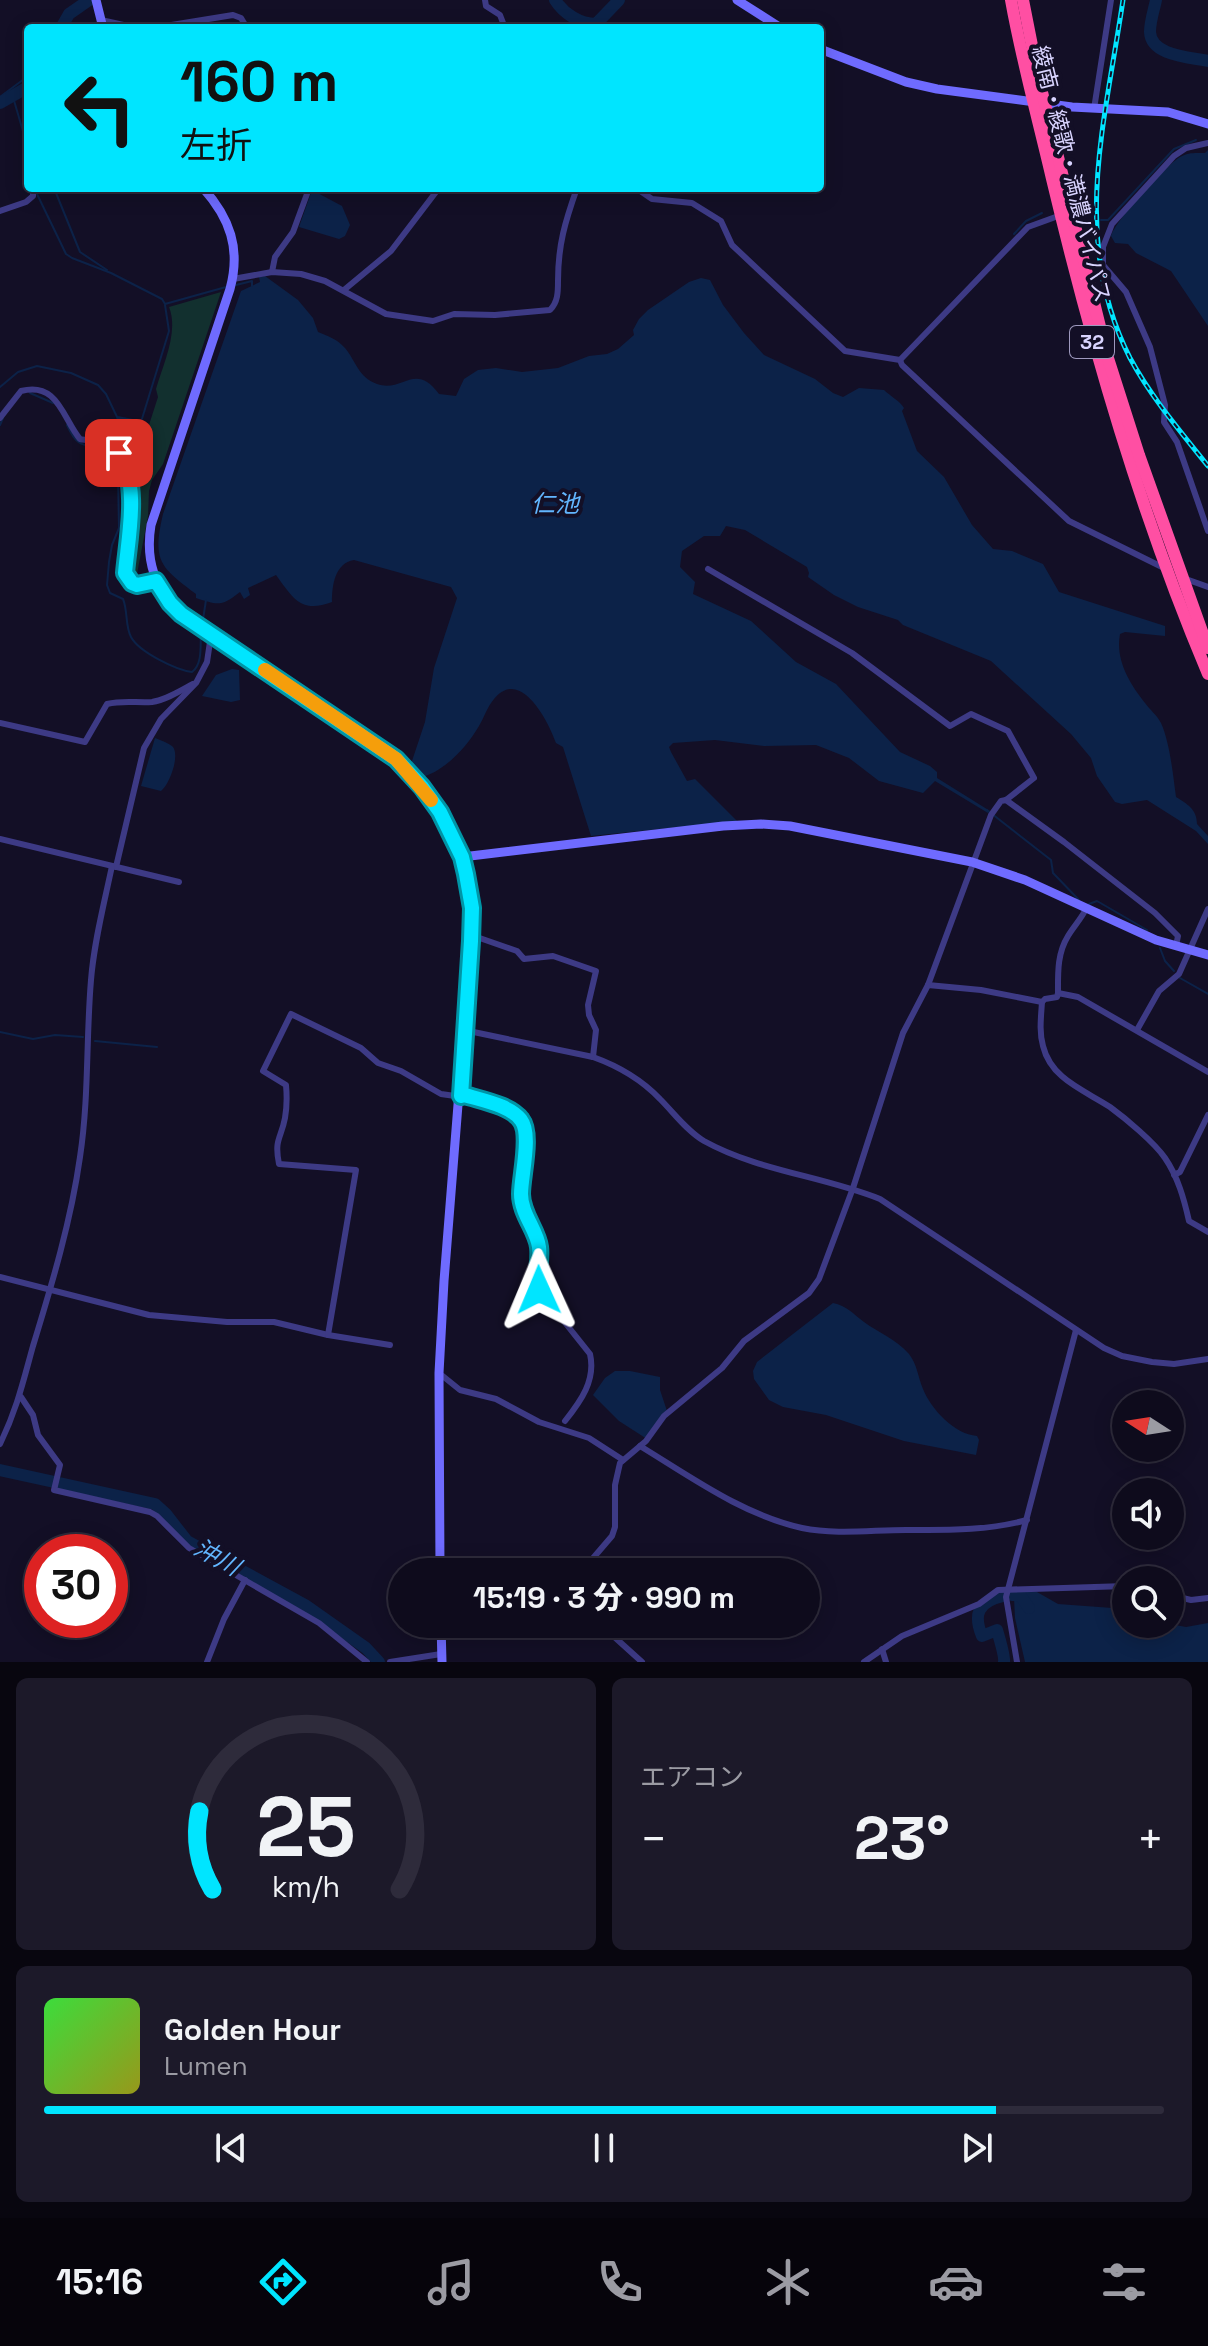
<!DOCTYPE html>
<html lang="ja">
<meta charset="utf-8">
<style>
:root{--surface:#0e0b1c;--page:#1c1929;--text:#f1f3f6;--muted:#9b9ba3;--line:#2e2b3b;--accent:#00e5ff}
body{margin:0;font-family:"Space Grotesk","Noto Sans JP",sans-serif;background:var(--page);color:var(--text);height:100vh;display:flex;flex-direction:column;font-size:30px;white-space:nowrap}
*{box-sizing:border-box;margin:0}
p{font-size:26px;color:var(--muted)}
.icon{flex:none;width:44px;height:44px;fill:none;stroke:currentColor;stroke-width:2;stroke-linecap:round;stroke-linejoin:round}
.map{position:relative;height:1662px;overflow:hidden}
.sheet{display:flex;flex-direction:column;gap:16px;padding:16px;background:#08060f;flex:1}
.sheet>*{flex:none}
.banner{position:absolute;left:24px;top:24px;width:800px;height:168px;border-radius:8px;box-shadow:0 4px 20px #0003,0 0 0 2px var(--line);background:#00e5ff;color:#111;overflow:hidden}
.needle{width:52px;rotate:282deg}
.fabs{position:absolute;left:1112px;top:1390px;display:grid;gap:16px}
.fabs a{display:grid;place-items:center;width:72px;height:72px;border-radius:50%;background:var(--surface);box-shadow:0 4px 20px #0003,0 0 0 2px var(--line);font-size:40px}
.speed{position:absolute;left:24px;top:1534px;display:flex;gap:16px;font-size:40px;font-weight:700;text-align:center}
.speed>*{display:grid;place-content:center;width:104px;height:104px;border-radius:50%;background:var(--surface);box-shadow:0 4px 20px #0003,0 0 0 2px var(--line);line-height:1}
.speed .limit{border:12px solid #d22;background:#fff;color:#111}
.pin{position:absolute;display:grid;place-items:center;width:68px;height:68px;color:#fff;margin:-34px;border-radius:16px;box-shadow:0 4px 12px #0006}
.me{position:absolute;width:88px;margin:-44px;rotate:359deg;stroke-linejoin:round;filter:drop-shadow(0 0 6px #0008)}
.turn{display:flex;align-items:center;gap:28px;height:168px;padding:0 24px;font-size:36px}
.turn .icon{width:104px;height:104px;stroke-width:2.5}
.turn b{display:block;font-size:56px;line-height:68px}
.big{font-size:60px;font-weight:800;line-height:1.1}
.sheet .widget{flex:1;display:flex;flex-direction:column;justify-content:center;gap:12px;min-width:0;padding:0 28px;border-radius:12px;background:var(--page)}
.sheet .dial{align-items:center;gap:0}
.dial svg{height:208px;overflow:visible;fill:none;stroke:var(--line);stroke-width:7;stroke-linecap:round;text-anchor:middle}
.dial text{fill:var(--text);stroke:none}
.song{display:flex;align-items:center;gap:24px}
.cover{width:96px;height:96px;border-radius:12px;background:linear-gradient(135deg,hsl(120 70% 55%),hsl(60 70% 35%))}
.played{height:8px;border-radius:4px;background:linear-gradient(90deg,var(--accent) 85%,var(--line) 85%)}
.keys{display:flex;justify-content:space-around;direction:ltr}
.heat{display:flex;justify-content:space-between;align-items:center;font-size:44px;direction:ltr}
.sheet .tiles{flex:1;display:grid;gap:16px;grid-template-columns:1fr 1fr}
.widget:last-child{grid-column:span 2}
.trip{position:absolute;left:388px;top:1558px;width:432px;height:80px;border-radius:40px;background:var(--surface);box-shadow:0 4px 20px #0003,0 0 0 2px var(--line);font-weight:800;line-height:80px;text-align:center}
.tabs{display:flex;height:128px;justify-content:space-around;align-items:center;background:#06040b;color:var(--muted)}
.tabs .icon{width:56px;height:56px}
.tabs .active{color:var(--accent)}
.tabs b{font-size:36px;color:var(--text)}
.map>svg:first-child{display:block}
</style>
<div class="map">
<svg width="1208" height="1662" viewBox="0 0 1208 1662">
<rect width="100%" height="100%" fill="#130f26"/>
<path fill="#12302f" d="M221 292 163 464 152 480 149 491 148 516 137 574 141 577 138 578 131 571 139 518 136 483 139 456 158 397 156 389C163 364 179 332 169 307Z"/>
<g fill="#0c2248">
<path d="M1208 150V326L1171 271 1136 253 1128 244 1115 243 1111 236C1116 220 1165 166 1180 157 1188 152 1196 153 1205 153Z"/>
<path d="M312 190 342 206 350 225 345 236 339 239 299 227Z"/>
<path d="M265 276 298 300 313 318 318 332C328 336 337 339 345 348 356 361 358 377 377 384 403 393 415 361 439 394L456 396 464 379 478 370 496 368 522 372 558 368 589 356 607 354 618 349 634 335 633 330 639 319 648 310 689 282 701 278 710 280 723 305 744 333 764 355 815 379 833 393 843 397 859 388 884 390C890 396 900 401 904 408L902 411 917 451 944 477 972 525 993 549 1012 551 1043 564 1059 592 1165 626V636L1125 632 1120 634C1115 660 1130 684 1145 703 1150 710 1157 715 1161 723 1170 743 1173 775 1176 797 1187 804 1197 809 1197 824L1208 836V844L1196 831 1147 800 1122 804 1115 802 1097 776 1091 758 1071 734 991 661 903 625 898 620 858 607 834 595 808 577 809 573 807 567 745 530 726 526 720 536H704L682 551 680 567 695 582 693 594 751 621 796 662 836 684 900 752 930 766 937 772V778L990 811 988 813 935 781 923 793 879 781 849 758 816 745 764 746 715 740 673 743 669 747 671 752 687 781 695 779 737 821 591 836 563 747 556 743C549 723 521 666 494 699 487 707 484 718 479 726 466 748 444 772 419 778L410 767 425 722 434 668 457 598 451 587 354 560C335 563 332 585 332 602 301 614 293 598 276 575L248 588 250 595 244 599 240 592C221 607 218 605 196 598V594C160 567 152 561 163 514L241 291 260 282 259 277Z"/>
<path d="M118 416 143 421 134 450 117 445 114 423Z"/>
<path d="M232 669 239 670 240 700 231 702 202 696 216 675Z"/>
<path d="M155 738C160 740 169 743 173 747 180 757 169 785 161 791L141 786Z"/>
<path d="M833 1303C847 1306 852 1313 864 1322 879 1333 896 1339 909 1354 917 1364 918 1377 923 1389 931 1409 954 1434 977 1436L979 1440 976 1455 904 1441 826 1415 783 1407 769 1400 754 1379 753 1371 757 1362Z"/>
<path d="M615 1371H630L660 1377V1390L667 1411 647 1439 619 1421 593 1395 605 1378Z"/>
<path d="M1024 1591 1037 1592 1058 1604 1126 1609V1624H1170L1186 1627 1208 1623V1662H1025L1015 1618 1014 1598 1023 1597Z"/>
</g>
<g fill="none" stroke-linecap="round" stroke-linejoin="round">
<g stroke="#0c2248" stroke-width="2">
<path d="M0 97 28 76"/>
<path d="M13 97 27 145 28 159"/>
<path d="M54 188 80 252 107 270"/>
<path d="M37 194 66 254 72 258 111 273 162 299 165 304 226 287"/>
<path d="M1101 220H1108L1174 149 1196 140"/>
<path d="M1014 234 1026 221 1042 213"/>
<path d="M236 285 252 281V286"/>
<path d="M0 387 18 372 37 366 71 373 98 385 106 394 118 419"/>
<path d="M30 393 53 403"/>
<path d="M141 422 169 331 165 305"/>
<path d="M0 425 3 418"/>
<path d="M67 425C75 442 79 446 98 447"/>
<path d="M118 476 119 528 112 545 109 562 107 585 110 593 123 599C128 611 125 626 131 637 139 652 176 670 192 672 203 664 200 645 201 632"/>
<path d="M202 626 206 600"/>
<path d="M987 810 1051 860 1053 873 1079 900"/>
<path d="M1089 904 1097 901 1147 930"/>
<path d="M1160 948 1165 961 1174 971"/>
<path d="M1180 978 1208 994"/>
<path d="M0 1032 33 1039 55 1035 83 1037"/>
<path d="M95 1041 157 1047"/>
</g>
<g stroke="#0c2248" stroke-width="12">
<path d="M555 0C564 14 580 24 596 24L619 0"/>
<path d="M1156 0C1154 10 1150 21 1150 32 1151 56 1190 57 1208 61"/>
<path d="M61 28 69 14 89 0"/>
<path d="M0 103 28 87"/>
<path d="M0 1470 155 1504 166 1514 187 1541 305 1605 366 1648 379 1662"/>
<path d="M1012 1595H1020L1029 1608"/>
<path d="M1003 1596C978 1602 973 1614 982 1636L997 1630C999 1637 1005 1656 1004 1662"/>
</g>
<g stroke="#3d3a85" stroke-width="6">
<path d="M485 0 486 6 500 15 505 28"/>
<path d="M101 20 137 28"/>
<path d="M153 28 233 15 241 18 247 28"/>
<path d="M1094 109 1111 0"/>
<path d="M636 188 652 199 692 203 721 221 732 245 845 351 900 360 902 365 1069 521 1166 569"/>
<path d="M0 211 26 202 33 196V192L43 188"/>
<path d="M1103 247V265L1126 292 1150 347 1165 405 1164 422 1177 442 1208 531"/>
<path d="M1081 252 1103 247 1112 224 1174 156 1186 148 1208 143"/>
<path d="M272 272 275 257 293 232 307 194 306 188"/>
<path d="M233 279 272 272 301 274 325 281 386 314 433 321 454 314 495 315 550 310C558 302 558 292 558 281 558 245 565 222 577 188"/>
<path d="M344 290 391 251 439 188"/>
<path d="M900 360 1028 227 1061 215"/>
<path d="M0 418 21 391C58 381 63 419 80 439 88 441 98 440 105 443 145 457 127 543 125 573 132 588 142 585 156 581"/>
<path d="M1183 578 1208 587"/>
<path d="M0 723 85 742 107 704C123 700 136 703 152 702 166 700 180 691 193 684"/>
<path d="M1006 800 1064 842 1155 913 1178 936 1176 946"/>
<path d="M0 839 179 882"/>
<path d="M116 867 144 748 161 719 196 683 207 662 211 635"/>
<path d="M471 935 517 951 524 959 553 956 596 971 588 1005 589 1015 596 1030 593 1057"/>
<path d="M928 985 981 990 1042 1002 1045 999 1057 997 1058 993 1078 997 1208 1072"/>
<path d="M1058 993C1058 973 1057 954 1068 936 1074 926 1081 919 1086 909"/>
<path d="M1042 1002C1041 1017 1039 1032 1043 1046 1051 1079 1084 1090 1110 1107 1125 1118 1154 1142 1165 1158 1178 1177 1184 1199 1189 1221L1208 1232"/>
<path d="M464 1030 593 1057C618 1066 641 1079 660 1099 674 1113 687 1131 704 1141 758 1171 823 1176 880 1199L1104 1348 1122 1356 1152 1362 1174 1364 1208 1359"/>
<path d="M1137 1030 1159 991 1179 974 1208 909"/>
<path d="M475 1100C490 1104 511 1107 521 1119 532 1134 521 1176 521 1194 522 1214 536 1230 539 1247 541 1262 535 1276 539 1290L590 1354C596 1380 581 1401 565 1421"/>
<path d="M1174 1175 1180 1172 1208 1115"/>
<path d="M0 1277 149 1315 227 1322H274L328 1335 390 1345"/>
<path d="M328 1335 356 1170 279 1164C274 1139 281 1139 285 1118 287 1107 287 1096 286 1085L263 1071 291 1014 361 1048 378 1063 401 1071 441 1094 476 1099"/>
<path d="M439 1373 460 1390 496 1399 539 1422 589 1438 623 1460"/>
<path d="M21 1397 33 1415 38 1435 60 1465 54 1490 150 1512 157 1516 189 1548 319 1623 367 1662"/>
<path d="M0 1444C17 1409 23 1382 33 1346 52 1284 71 1221 80 1157 89 1098 86 1039 91 980 94 942 104 904 112 866"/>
<path d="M640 1446C691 1477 743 1515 802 1528 836 1535 872 1530 906 1530 947 1530 986 1531 1027 1520"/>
<path d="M587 1572 588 1564 612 1536 615 1527V1485L620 1463 646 1441 664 1416 722 1368 744 1341 809 1293 819 1279 853 1188 903 1033 928 985 991 815 1001 801 1006 800 1034 778 1008 731 971 714 950 726 852 653 708 569"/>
<path d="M1170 1595 1191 1600 1208 1598"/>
<path d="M600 1624 642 1662"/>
<path d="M882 1649 886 1662"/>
<path d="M207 1662 224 1619 245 1580"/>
<path d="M390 1662 441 1654"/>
<path d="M864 1662 902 1636 979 1604 998 1590 1126 1586"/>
<path d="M1017 1662 1006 1597 1076 1330"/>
</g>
<g stroke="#6f6bff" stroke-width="9">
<path d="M96 0 103 28"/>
<path d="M737 0 781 28"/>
<path d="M820 49 906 82 937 89 1072 107 1168 112 1208 124"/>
<path d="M203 188C230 218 241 249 230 289L151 525C145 561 155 589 181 614L396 759C448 814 473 863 471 941L444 1281 439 1373 440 1572"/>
<path d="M462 857 723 826 761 824 790 826 972 862 1025 880 1156 940 1208 955"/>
<path d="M475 1100 476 1099"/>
<path d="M441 1624 442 1662"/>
</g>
<g stroke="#ff4fa3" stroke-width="12">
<path d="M1011 0C1022 62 1039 122 1053 183 1093 350 1141 515 1208 674"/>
<path d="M1023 0 1038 76 1107 355 1139 455 1208 648"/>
</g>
<defs>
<path id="rail" d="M1123 0C1105 123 1070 240 1130 358 1151 397 1180 431 1208 466"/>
</defs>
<use href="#rail" stroke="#00e5ff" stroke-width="5"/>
<use href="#rail" stroke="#130f26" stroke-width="2" stroke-dasharray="6" stroke-linecap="butt"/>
</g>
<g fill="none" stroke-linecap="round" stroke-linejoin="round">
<defs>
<path id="route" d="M119 453C140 485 128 538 125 573L132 583 137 585 156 581 170 603 181 614 396 759 422 787 440 812 462 857 466 874 472 908 471 941 461 1096 465 1095C480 1100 510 1105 521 1120 532 1134 521 1176 521 1194 521 1214 537 1230 539 1247 541 1262 535 1276 539 1290"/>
</defs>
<use href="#route" stroke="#0095a6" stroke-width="20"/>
<use href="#route" stroke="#00e5ff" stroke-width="14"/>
<path stroke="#f59e0b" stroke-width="14" d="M265 670 396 759 431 800"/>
</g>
<g text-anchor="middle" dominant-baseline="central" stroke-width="8" stroke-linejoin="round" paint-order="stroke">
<rect fill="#130f26" stroke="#9e99be" stroke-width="2" x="1070" y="326" width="44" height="32" rx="6"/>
<g font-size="20" font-weight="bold" fill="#d9d4ff">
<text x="1092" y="342">32</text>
</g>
<g font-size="22" fill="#d9d4ff" stroke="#130f26">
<text transform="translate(1072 174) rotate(76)">綾南・綾歌・満濃バイパス</text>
</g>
<g font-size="24" font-style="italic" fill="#62b6ff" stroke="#130f26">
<text x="555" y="503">仁池</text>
<text transform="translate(217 1557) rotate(29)">沖川</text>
</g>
</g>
</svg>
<div class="fabs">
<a><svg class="needle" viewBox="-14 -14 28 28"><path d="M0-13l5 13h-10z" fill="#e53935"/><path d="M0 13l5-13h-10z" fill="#9b9ba3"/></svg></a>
<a><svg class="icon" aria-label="sound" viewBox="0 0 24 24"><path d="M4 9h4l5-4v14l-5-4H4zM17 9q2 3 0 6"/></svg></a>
<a><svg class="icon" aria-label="search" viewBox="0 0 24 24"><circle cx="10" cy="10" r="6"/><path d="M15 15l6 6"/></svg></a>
</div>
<div class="speed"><div class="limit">30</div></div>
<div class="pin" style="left:119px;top:453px;background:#d93025"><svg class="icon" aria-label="arrive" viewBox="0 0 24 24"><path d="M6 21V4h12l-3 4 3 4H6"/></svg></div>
<svg class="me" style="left:539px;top:1290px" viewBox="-20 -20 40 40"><path d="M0-17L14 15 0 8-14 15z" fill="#00e5ff" stroke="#fff" stroke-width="4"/></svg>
<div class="trip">15:19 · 3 分 · 990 m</div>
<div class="banner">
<div class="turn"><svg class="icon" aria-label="left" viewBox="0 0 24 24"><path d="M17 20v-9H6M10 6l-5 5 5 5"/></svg><div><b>160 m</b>左折</div></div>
</div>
</div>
<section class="sheet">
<div class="tiles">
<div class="widget dial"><svg viewBox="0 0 100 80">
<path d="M14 69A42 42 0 1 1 86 69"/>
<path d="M14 69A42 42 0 0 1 9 39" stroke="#00e5ff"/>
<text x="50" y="56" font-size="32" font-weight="700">25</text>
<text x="50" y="72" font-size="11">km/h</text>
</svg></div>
<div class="widget"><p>エアコン</p>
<div class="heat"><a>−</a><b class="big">23°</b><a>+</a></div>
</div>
<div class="widget">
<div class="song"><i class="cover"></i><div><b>Golden Hour</b><p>Lumen</p></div></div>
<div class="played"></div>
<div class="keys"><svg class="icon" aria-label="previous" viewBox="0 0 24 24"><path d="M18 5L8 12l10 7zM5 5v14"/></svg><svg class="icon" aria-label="pause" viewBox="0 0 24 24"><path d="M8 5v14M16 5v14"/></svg><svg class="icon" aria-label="next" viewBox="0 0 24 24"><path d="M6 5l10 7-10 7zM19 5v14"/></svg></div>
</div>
</div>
</section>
<nav class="tabs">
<b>15:16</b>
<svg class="icon active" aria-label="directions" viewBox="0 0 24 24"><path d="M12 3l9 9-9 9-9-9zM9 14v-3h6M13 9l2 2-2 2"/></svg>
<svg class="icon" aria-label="music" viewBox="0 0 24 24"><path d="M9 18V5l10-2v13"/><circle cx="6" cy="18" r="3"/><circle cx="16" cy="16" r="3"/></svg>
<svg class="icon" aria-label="phone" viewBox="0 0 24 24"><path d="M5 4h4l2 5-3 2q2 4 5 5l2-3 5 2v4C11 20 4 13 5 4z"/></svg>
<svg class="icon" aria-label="climate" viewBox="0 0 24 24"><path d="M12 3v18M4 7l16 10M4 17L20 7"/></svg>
<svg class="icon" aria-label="car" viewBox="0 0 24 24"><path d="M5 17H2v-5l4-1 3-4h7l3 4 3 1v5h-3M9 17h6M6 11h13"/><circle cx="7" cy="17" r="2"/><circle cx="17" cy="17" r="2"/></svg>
<svg class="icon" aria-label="filters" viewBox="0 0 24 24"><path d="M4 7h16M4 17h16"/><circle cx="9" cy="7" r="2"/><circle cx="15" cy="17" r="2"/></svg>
</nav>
